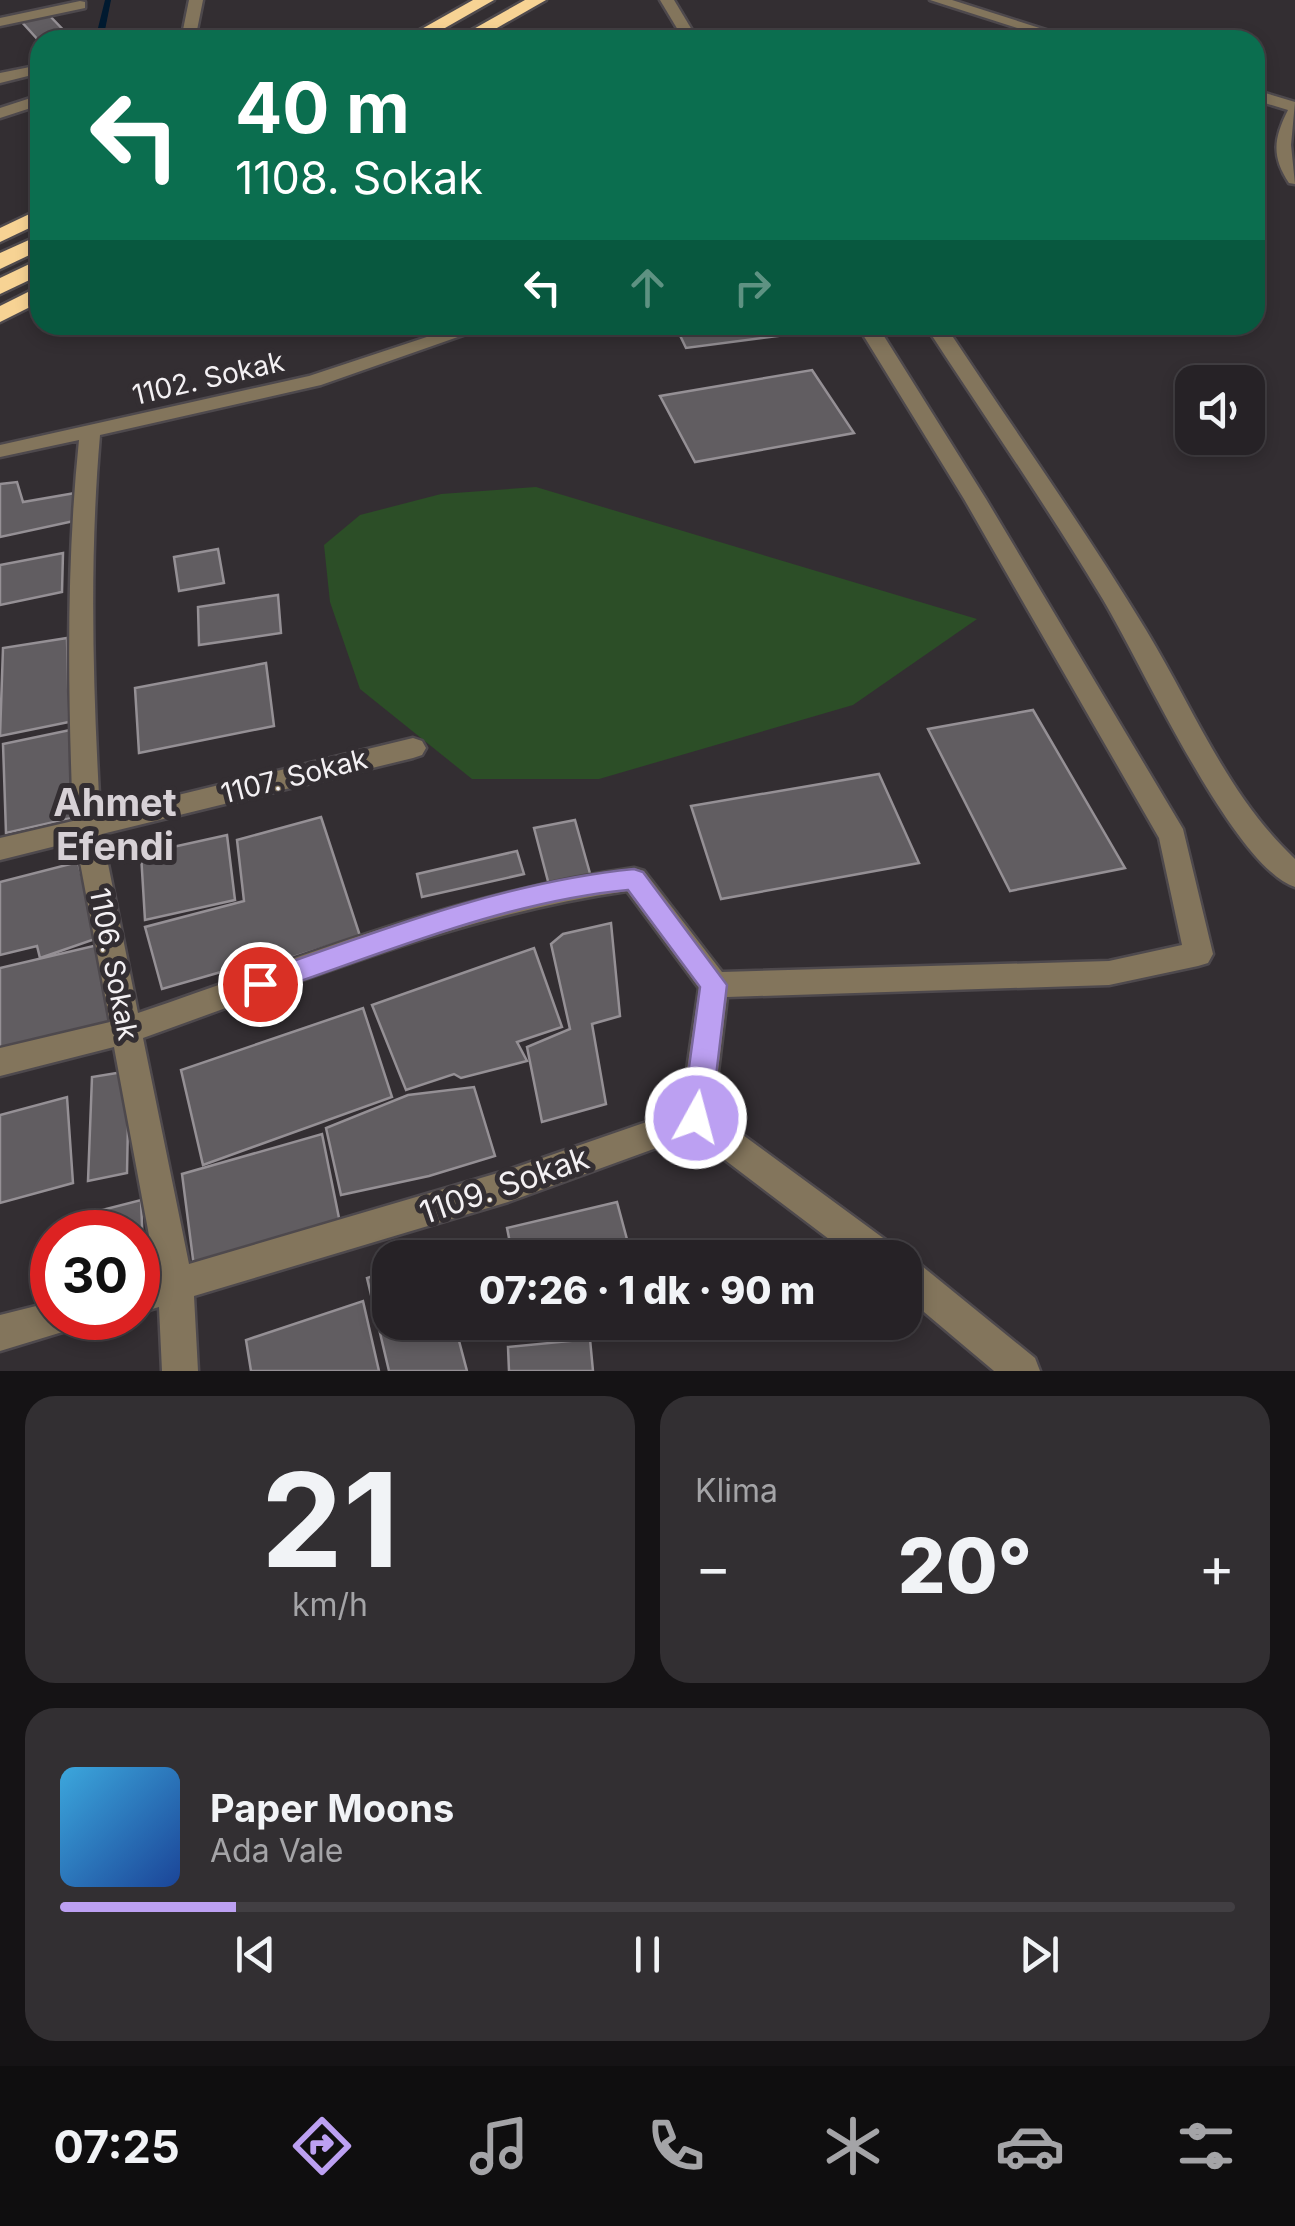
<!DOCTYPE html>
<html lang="tr">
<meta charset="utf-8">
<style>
:root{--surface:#262226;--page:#322f32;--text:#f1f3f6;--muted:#a4a4a7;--line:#423f43;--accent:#bca0f2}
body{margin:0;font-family:Inter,sans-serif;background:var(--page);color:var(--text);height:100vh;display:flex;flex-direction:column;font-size:38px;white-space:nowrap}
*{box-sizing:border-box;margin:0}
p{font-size:32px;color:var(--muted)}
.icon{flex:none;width:55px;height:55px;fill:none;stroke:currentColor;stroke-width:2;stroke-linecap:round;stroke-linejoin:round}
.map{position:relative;height:1371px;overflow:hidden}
.panel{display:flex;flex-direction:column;gap:25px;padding:25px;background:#151315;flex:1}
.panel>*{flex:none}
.hud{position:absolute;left:30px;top:30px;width:1235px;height:305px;border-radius:30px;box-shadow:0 5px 15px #0003,0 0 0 2px var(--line);background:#0b6e4f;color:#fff;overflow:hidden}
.controls{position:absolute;left:1175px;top:365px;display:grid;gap:20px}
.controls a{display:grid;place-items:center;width:90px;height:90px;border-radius:20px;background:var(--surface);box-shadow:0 5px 15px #0003,0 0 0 2px var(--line);font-size:50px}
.speed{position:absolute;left:30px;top:1210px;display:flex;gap:20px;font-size:50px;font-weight:700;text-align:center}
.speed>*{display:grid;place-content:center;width:130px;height:130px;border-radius:50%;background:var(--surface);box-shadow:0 5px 15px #0003,0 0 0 2px var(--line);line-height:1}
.speed .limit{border:15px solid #d22;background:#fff;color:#111}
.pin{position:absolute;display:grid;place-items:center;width:85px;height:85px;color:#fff;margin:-42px;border:5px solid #fff;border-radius:50%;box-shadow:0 2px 10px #0007}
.me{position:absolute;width:110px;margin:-55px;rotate:7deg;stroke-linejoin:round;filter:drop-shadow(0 0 8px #0008)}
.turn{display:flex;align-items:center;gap:35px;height:210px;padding:0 40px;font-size:45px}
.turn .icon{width:130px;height:130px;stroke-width:2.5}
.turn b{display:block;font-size:70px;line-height:85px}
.lanes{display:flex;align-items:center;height:95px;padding:0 40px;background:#0003;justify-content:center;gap:50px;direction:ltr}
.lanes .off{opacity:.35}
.big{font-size:75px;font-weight:800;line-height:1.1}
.panel .widget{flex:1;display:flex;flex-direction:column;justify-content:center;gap:15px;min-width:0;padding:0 35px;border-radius:30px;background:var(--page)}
.panel .dial{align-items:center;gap:0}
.dial b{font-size:130px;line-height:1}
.song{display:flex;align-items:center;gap:30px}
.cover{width:120px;height:120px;border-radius:15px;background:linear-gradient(135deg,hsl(200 70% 55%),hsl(220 70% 35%))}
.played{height:10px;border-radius:5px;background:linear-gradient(90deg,var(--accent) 15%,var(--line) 15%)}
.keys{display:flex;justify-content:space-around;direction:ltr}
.heat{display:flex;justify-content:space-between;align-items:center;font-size:55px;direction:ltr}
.panel .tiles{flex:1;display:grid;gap:25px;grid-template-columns:1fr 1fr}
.widget:last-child{grid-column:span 2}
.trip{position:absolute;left:372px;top:1240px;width:550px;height:100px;border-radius:30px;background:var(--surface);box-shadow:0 5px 15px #0003,0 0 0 2px var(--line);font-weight:800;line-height:100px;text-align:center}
.menu{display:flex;height:160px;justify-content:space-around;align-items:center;background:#0f0e0f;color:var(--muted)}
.menu .icon{width:70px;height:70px}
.menu .selected{color:var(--accent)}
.menu b{font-size:45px;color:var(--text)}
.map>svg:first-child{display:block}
</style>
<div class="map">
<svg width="1295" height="1371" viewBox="0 0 1295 1371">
<rect width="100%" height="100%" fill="#332e32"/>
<path fill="#2c4e27" d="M536 487 977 619 853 705 599 779H472L360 689 330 602 324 545 360 515 441 494Z"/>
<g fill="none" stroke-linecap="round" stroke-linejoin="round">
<path fill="#011a30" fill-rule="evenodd" d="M105 0H111L103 40H95Z"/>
</g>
<g fill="#615d61" stroke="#959095" stroke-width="2.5">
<path d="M48 14 73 40 40 42 20 20Z"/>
<path d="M283 30 315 40H261Z"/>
<path d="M675 325H805L809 332 686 348Z"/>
<path d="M812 370 854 433 695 462 660 396Z"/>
<path d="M17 482 23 502 75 493 74 521 0 537V484Z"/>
<path d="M218 549 224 583 179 591 174 557Z"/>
<path d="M63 553 62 592 0 605V565Z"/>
<path d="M278 595 281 633 199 645 198 607Z"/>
<path d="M67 638 69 722 0 736 3 648Z"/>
<path d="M266 663 274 726 139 753 135 688Z"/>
<path d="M1033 710 1125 868 1010 891 928 729Z"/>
<path d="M70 730 76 817 6 833 3 744Z"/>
<path d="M879 774 919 863 721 899 691 806Z"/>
<path d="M321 817 360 936 233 976 228 970 162 989 145 927 244 901 237 840Z"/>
<path d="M575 820 591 877 549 885 534 828Z"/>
<path d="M227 835 235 900 145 920 141 854Z"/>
<path d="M517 851 524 874 422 897 417 874Z"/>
<path d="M78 862 98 938 40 958 37 946 0 955V882Z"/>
<path d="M611 923 620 1016 592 1024 606 1104 542 1122 527 1047 570 1029 551 944 563 934Z"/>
<path d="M102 944 114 1026 0 1050V968Z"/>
<path d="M534 948 562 1027 517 1042 527 1061 461 1078 454 1074 406 1090 372 1005Z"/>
<path d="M363 1008 392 1097 203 1165 181 1070Z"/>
<path d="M129 1071 127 1173 88 1181 92 1077Z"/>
<path d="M474 1087 495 1156 429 1176 341 1195 326 1128 408 1095Z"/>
<path d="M67 1097 73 1183 0 1203V1115Z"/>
<path d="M322 1134 340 1223 194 1267 182 1174Z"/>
<path d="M141 1200 144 1274 138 1276V1232H67V1219Z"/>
<path d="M617 1202 632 1258H513L507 1228Z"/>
<path d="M390 1270V1322H454L467 1371H389L367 1278Z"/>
<path d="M363 1301 379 1371H251L246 1340Z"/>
<path d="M590 1339 593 1371H509L508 1347Z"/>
</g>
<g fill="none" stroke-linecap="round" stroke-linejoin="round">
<defs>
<g id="minor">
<path d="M189 0H203L195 40H181Z"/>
<path d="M660 0H674L698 40H684Z"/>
<path d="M930 0H952L1077 40H1055Z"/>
<path d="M80 1 85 2V8L0 26V18Z"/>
<path d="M40 65V73L0 83V73Z"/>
<path d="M1255 90 1295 102 1291 145 1295 184 1289 183C1271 156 1274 138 1288 110L1255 100Z"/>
<path d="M40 95V105L0 118V108Z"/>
<path d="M463 325H492L321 385 100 435C89 562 93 687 100 814L413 738 422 741 426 748 422 755 413 758 102 834 138 1013C302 957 461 892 634 868L644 871 722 972 1109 961 1182 945 1159 838 964 499 857 325H877L986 499 1183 829 1213 954 1208 963 1198 966 1109 985 727 997 713 1113 894 1246 899 1258H854L692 1135 508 1202 194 1296 198 1371H162L159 1307 138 1313V1279L156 1273 114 1047 0 1076V1048L110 1022 76 841 0 860V838L73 821C68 692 66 567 79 440L0 457V445L309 376ZM627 891 699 988 681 1110 508 1170 189 1264 143 1038C303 981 459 915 627 891Z"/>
<path d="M925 325H945C1012 427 1083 526 1146 630 1194 709 1227 795 1295 859V887C1232 867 1138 655 1099 593 1044 502 983 414 925 325Z"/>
<path d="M905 1257 917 1262 1035 1358 1040 1371H994L905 1296Z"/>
<path d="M52 1302V1318H74L69 1330 0 1351V1315Z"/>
</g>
<g id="highway">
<path d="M473 0H494L424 40H402Z"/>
<path d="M525 0H546L476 40H454Z"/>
<path d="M40 209V223L0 242V228Z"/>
<path d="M40 235V250L0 269V253Z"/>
<path d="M40 259V275L0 294V278Z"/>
<path d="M40 286V302L0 322V306Z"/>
</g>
</defs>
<use href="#minor" stroke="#4e494d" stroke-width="5"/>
<use href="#highway" stroke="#4e494d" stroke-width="5"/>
<use href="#minor" fill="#83755c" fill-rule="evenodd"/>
<use href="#highway" fill="#f7d394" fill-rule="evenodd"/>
</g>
<path fill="#bca0f2" stroke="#7a689d" stroke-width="2.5" d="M634 869 643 872 727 985 711 1118 707 1128 696 1132 686 1128 682 1118 700 987 628 890C502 902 380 955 260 995L251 992 247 984 251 976C375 932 503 882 634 869Z"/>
<g text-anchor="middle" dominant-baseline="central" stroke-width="10" stroke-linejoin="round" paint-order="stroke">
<g font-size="28" fill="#f3f0f3" stroke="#332e32">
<text transform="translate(208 378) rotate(-13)">1102. Sokak</text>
<text transform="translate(294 776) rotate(-14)">1107. Sokak</text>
<text transform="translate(114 964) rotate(79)">1106. Sokak</text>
</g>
<g font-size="32" fill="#f3f0f3" stroke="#332e32">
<text transform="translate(504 1185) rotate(-19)">1109. Sokak</text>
</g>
<g font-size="38" font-weight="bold" fill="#d7d1d6" stroke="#332e32">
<text x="115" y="802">Ahmet<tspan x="115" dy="44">Efendi</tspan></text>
</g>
</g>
</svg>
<div class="controls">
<a><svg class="icon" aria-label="sound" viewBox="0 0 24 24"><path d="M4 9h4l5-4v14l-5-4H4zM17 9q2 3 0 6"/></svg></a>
</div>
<div class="speed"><div class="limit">30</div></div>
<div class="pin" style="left:260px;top:984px;background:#d93025"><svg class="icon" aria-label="arrive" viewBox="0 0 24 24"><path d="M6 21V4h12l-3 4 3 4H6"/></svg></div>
<svg class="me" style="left:696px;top:1118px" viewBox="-20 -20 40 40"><circle r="17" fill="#bca0f2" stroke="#fff" stroke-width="3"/><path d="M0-11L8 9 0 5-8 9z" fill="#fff"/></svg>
<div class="trip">07:26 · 1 dk · 90 m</div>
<div class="hud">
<div class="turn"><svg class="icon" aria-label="left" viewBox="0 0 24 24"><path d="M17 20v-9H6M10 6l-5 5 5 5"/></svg><div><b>40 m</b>1108. Sokak</div></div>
<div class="lanes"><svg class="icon" aria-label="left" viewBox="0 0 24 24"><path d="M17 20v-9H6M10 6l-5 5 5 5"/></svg><svg class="icon off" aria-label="ahead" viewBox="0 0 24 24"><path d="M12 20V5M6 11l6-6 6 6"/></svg><svg class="icon off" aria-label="right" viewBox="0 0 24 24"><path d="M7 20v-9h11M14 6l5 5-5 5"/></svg></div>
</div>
</div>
<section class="panel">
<div class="tiles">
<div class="widget dial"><b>21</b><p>km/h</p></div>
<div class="widget"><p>Klima</p>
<div class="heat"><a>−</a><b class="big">20°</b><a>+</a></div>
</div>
<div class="widget">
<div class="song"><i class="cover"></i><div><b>Paper Moons</b><p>Ada Vale</p></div></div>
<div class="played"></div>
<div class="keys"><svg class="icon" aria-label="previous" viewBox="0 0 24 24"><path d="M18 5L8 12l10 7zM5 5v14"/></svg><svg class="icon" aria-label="pause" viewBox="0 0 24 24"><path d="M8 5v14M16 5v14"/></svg><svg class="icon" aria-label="next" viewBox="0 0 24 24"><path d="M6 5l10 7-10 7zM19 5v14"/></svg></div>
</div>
</div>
</section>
<nav class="menu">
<b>07:25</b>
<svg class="icon selected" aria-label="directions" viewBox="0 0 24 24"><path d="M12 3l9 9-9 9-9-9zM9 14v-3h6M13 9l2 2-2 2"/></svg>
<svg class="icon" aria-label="music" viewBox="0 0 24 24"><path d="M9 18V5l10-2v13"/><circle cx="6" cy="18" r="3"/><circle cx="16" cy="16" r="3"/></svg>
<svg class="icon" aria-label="phone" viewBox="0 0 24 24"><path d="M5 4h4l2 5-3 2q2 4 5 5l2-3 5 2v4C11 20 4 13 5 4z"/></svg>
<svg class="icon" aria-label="climate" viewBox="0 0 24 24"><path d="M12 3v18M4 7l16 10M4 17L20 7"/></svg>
<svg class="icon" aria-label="car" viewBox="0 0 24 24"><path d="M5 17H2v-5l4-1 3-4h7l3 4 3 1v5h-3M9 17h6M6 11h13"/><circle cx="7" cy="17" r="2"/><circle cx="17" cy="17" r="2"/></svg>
<svg class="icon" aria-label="filters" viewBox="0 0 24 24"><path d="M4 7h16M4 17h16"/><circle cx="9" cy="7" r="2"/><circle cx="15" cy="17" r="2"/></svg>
</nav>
